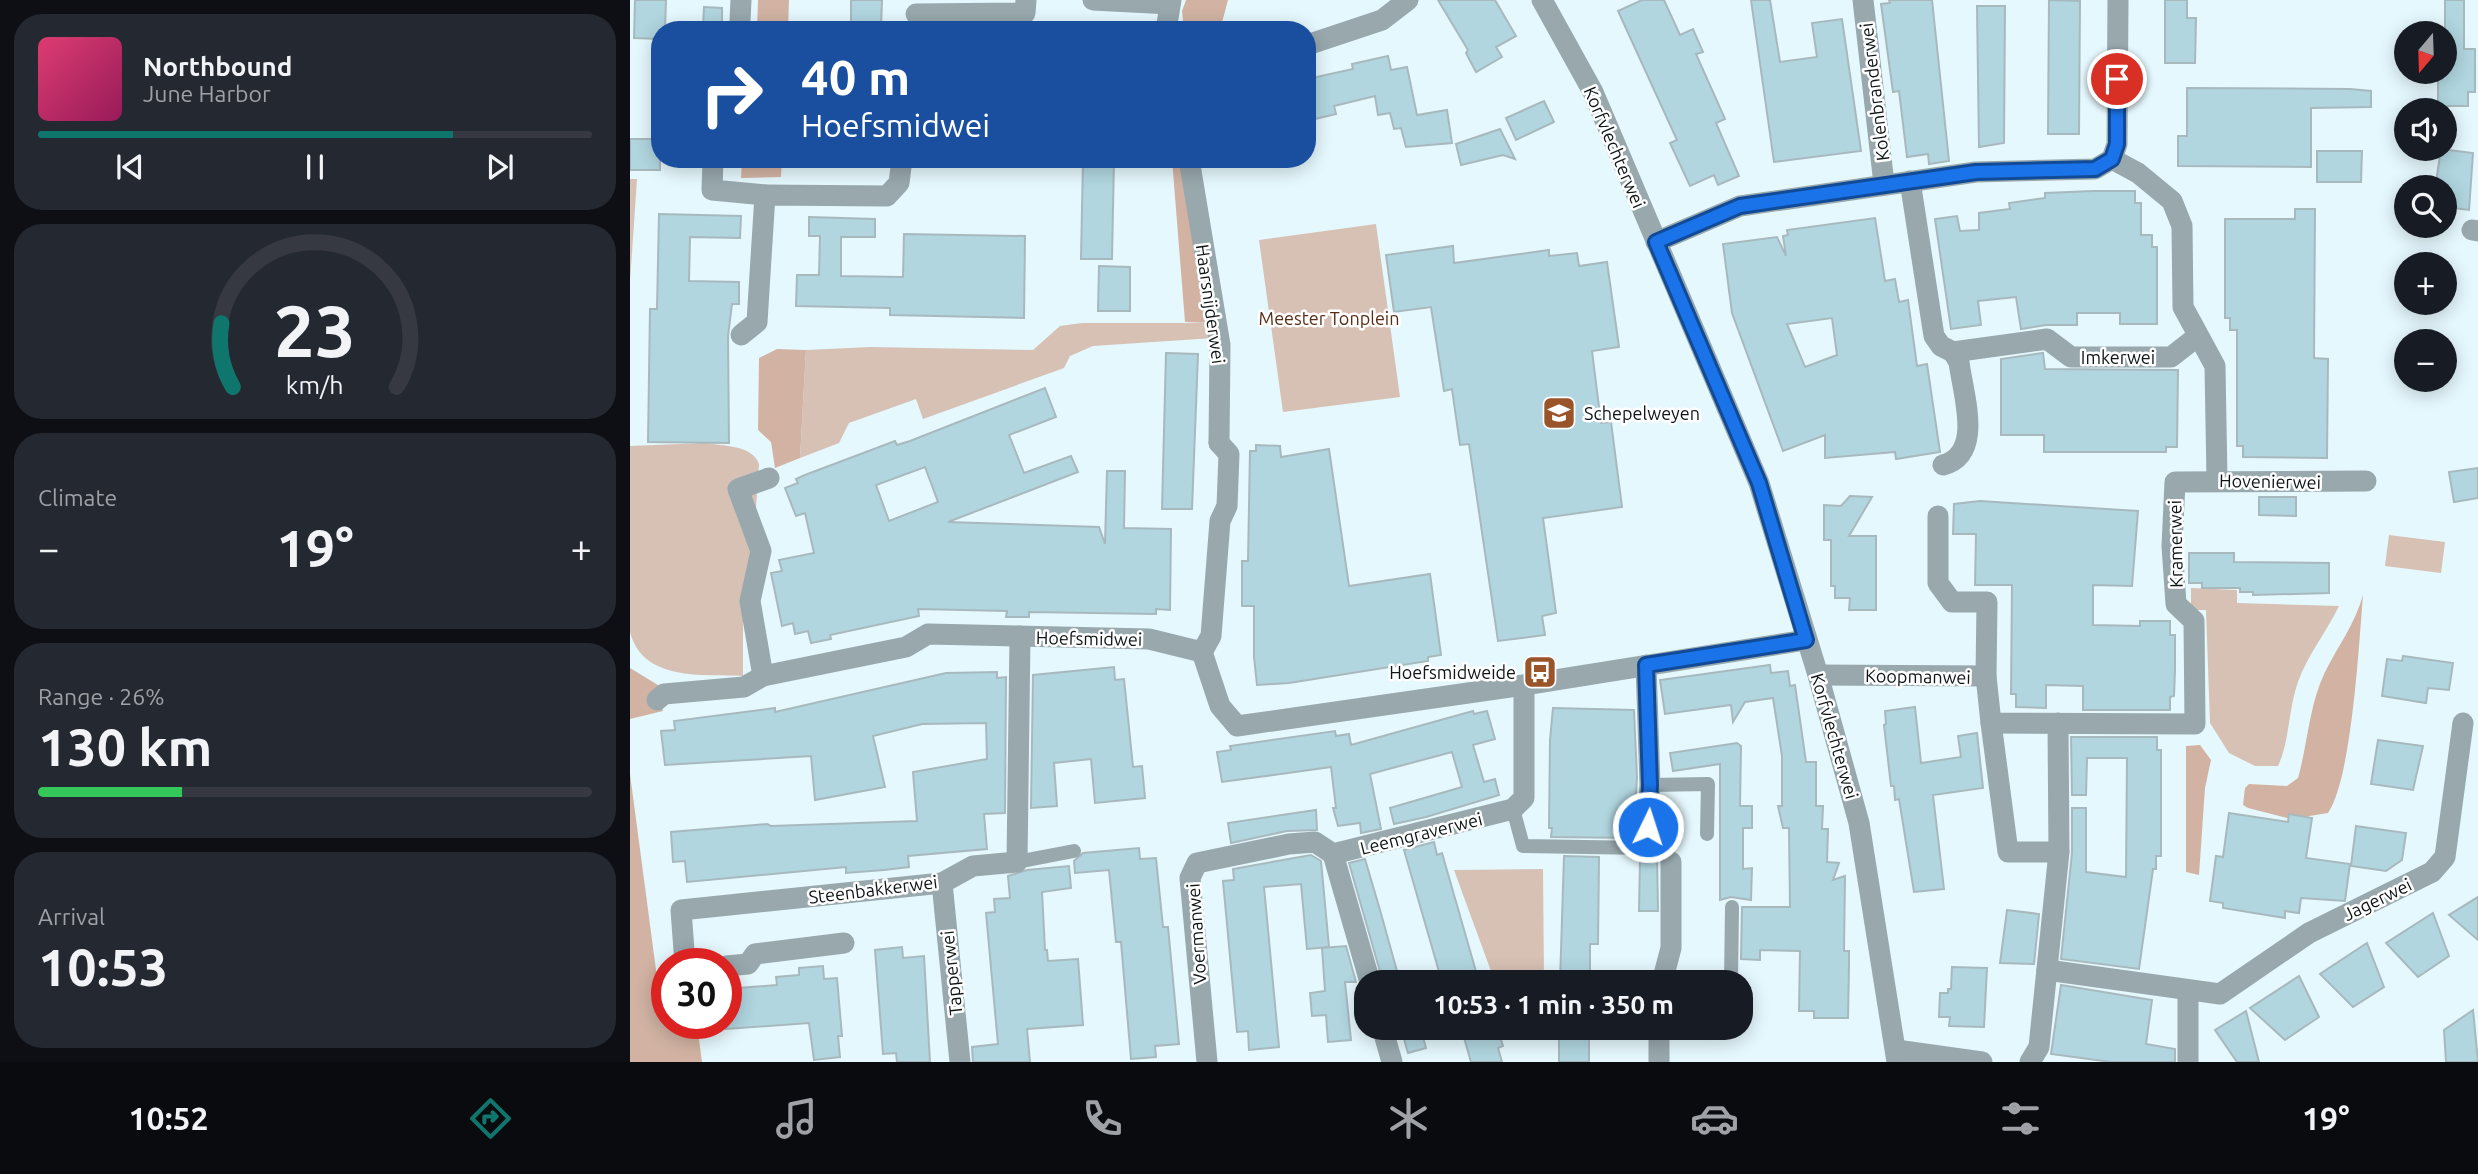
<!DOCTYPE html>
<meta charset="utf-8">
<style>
:root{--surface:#171b24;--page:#242831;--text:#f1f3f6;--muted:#9ea1a6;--line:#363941;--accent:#0f766e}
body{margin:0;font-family:Ubuntu,sans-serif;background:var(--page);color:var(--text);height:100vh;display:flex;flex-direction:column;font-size:26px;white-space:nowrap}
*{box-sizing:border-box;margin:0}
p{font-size:23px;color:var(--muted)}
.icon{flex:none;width:38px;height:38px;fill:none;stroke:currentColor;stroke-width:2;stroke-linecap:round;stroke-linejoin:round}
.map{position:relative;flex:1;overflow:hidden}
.panel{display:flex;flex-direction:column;gap:14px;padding:14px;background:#0d0f14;width:630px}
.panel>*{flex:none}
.top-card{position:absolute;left:21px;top:21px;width:665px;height:147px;border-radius:28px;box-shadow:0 4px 18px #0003;background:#1a4fa0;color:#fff;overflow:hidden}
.needle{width:46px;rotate:199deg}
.tools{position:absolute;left:1764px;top:21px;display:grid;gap:14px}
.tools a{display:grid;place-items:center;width:63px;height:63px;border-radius:50%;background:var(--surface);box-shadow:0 4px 18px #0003;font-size:35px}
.speed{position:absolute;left:21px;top:948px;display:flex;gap:14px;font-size:35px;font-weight:700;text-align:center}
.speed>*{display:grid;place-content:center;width:91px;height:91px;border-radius:50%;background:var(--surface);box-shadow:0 4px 18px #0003;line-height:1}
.speed .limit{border:10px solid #d22;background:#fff;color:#111}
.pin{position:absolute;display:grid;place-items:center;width:60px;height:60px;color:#fff;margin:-30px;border:4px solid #fff;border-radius:50%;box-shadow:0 2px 7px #0007}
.me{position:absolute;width:77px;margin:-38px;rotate:4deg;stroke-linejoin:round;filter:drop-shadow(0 0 5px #0008)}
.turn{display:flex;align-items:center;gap:24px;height:147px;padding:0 35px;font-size:32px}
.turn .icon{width:91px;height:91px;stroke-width:2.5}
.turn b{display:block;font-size:49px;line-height:60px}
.big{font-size:52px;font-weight:700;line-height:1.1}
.panel .widget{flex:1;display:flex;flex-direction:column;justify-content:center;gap:10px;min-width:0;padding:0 24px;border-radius:28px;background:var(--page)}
.panel .dial{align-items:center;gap:0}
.dial svg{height:182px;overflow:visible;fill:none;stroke:var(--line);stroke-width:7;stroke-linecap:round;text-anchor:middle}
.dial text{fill:var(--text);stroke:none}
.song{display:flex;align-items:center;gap:21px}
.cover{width:84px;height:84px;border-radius:10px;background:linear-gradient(135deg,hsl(340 70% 55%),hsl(330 70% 35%))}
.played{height:7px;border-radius:4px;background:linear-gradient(90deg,var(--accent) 75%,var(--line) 75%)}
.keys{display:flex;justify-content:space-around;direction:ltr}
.heat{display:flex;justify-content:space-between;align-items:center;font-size:38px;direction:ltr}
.charge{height:10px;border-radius:5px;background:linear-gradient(90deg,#34c759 26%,var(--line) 0)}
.trip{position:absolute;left:724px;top:970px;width:399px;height:70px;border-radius:28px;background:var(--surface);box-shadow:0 4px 18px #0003;font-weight:700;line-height:70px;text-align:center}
.tab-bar{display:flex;height:112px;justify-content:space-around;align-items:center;background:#090b0e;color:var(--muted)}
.tab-bar .icon{width:49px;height:49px}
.tab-bar .on{color:var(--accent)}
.tab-bar b{font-size:32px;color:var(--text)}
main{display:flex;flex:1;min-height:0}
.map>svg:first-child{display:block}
</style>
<main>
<section class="panel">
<div class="widget">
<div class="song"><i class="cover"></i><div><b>Northbound</b><p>June Harbor</p></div></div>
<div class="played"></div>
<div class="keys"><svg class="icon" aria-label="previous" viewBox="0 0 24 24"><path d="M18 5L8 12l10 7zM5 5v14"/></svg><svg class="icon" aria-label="pause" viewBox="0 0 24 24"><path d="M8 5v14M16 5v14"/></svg><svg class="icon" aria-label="next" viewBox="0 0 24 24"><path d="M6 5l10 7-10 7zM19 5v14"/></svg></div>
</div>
<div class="widget dial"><svg viewBox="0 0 100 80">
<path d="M14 69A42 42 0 1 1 86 69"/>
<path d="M14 69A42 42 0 0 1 9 41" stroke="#0f766e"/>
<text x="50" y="56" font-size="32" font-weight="700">23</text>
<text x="50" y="72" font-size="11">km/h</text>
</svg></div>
<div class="widget"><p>Climate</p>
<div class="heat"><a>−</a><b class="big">19°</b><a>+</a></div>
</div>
<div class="widget"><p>Range · 26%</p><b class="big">130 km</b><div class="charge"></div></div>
<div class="widget"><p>Arrival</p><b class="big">10:53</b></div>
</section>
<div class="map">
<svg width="1848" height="1062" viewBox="0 0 1848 1062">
<rect width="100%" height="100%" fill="#e5f8fd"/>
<g fill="#d7c0b4">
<path d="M0 179H7L0 282Z"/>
<path d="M746 224 770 397 653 412 629 240Z"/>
<path d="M452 323H581L584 338 463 346 440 356 434 368 293 419 286 399 219 423 209 443 170 458 176 350 241 347 403 350 430 326Z"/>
<path d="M76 443C92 446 123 445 129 464L123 552 113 595V676C73 674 13 682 0 632V446Z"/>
<path d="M1759 535 1815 542 1811 573 1755 566Z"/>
<path d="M1561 588 1607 590V603L1709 606C1697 631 1677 656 1668 682 1658 710 1660 740 1648 766H1625L1599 753 1580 723 1576 610H1561Z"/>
<path d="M913 869 914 982H865L824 870Z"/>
</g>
<g fill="#d2b3a3">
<path d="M128 0H159L158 30H127Z"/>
<path d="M556 0H598L590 30H554L552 11Z"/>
<path d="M112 159H152L151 177 111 178Z"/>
<path d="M542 159H554L581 323 555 322Z"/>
<path d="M147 349 176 350 170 458 145 468 141 442 128 430 129 358Z"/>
<path d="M1733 595C1729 642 1722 778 1698 813L1661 819 1618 808 1613 805 1615 788 1619 784 1657 786 1668 778C1678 743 1679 705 1695 672 1708 646 1725 624 1733 595Z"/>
<path d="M0 668 28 685 33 711 0 719Z"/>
<path d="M1570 745 1581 760 1575 788 1569 875 1556 872V746Z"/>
<path d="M0 774 28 985H37V1024H67L72 1062H0Z"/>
</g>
<g fill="#b1d6e0" stroke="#a8b9be" stroke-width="2" fill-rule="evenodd">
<path d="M5 0H36L35 30H30V39L4 38Z"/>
<path d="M221 0H252L251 30H221Z"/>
<path d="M808 0H865L886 36 866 47 872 57 846 72 836 53 838 50Z"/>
<path d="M1012 0H1034L1050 35 1063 29 1073 52 1066 54 1095 119 1086 123 1109 176 1088 185 1084 175 1060 186 1040 143 1047 140 988 11Z"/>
<path d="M1121 0H1140L1150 62 1187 57 1182 23 1212 19 1231 151 1144 162Z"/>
<path d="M1259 0H1302L1319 161 1299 164 1298 154 1277 157 1269 91 1263 92 1251 4 1260 3Z"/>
<path d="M1419 0 1450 1 1449 134H1418Z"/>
<path d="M1535 0H1557V18H1566L1565 63H1535Z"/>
<path d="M1815 0H1834V49H1845V92H1838V106H1808V73L1815 72Z"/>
<path d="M1347 6H1375L1374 143 1349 147Z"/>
<path d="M74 7 92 8V29L73 28Z"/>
<path d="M758 56 761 70 777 67 787 115 817 110 822 143 776 147 771 128 764 129 760 113 748 115 745 96 704 106 706 114 677 121V79L723 69 722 64Z"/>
<path d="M1557 88 1720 89 1741 91V107L1681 108V167L1548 166V136H1557Z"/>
<path d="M914 101 924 122 886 140 876 118Z"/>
<path d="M870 129 885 159 873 155 831 165 826 144Z"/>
<rect x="0" y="139" width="30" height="31"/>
<path d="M1811 149 1843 153 1839 210 1815 207 1813 183 1806 182Z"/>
<path d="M1687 151H1732L1731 182H1687Z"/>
<path d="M453 159H484L482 259H451Z"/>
<path d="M1463 191H1505V203H1511V235H1522V247H1527V324H1490V313H1447V325H1416L1391 329 1386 297 1348 301 1351 325 1321 329 1305 219 1327 216 1330 231 1349 230V213L1380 209 1379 203 1415 198V193Z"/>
<path d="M1665 209H1685L1684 358 1698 359 1697 458 1613 457V446H1607V330H1600V318H1595V219H1665Z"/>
<path d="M29 214 111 216 110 238 60 237 59 281 109 282V304H102L98 336 99 443 18 442 20 309H27Z"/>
<path d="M179 217 245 219V237H211V276L273 277 274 234 395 236 394 318 260 315V308L166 306 167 275H189L190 236H179Z"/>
<path d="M1245 218 1255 281 1265 279 1269 302 1278 300 1287 366 1297 364 1310 452 1266 459 1265 452 1195 458V435L1153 451 1102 313 1093 244 1147 237 1156 256 1153 236 1158 235 1157 230ZM1202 318 1207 355 1175 367 1157 324Z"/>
<path d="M823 246 824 263 919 250V256L947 253 949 266 977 262 989 347 962 351 971 423 981 422 992 507 913 518 926 613 912 616 915 635 868 641 839 444 830 445 822 389 814 391 801 307 764 312 756 255Z"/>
<path d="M469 266 500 267V311H468Z"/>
<path d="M536 353 568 354 562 509H532Z"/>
<path d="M1413 353 1415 369 1548 370 1547 447H1536V452H1414V435H1371V359Z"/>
<path d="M415 388 426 417 379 435 394 473 441 456 448 472 318 522 469 527 475 544 477 471H495L494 528 541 529 540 610 526 609V614L399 612V617H376L377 611 288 609 289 616 200 635 201 639 181 643 178 631 165 634 163 623 152 626 141 573 152 571 149 560 184 553 175 513 166 516 155 488 168 483 166 479 175 475 265 441 267 445 280 441ZM295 467 308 502 259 521 246 485Z"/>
<path d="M626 445 650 446 651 457 699 449 719 586 800 574 811 655 798 657V661L659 683 627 685 624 657V606H612V561H618L620 451H626Z"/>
<path d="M1848 468V498L1824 502 1819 472Z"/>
<path d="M1220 496 1242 497 1219 536H1246V610H1219L1220 598H1205V586H1201V540H1194V505L1211 506Z"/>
<path d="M1629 497H1666V516L1629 515Z"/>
<path d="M1350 501 1508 511 1502 586 1463 585V625L1510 626V621H1540V635H1545V670L1544 696 1540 697V710H1453V686L1416 685V708L1386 707V694H1381L1382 585H1345L1346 534H1323L1324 504Z"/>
<path d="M1559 553H1604V562L1699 563V593L1623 595V592H1610V588H1572V583H1559Z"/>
<path d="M1773 656 1823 663 1819 690 1798 688 1796 703 1752 696 1757 659 1772 661Z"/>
<path d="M1140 665 1141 673 1158 671 1160 686 1165 685 1176 762H1186V806H1193L1192 829H1198L1197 862 1209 863 1203 880 1215 876 1214 951H1219V964L1218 1018H1184V1011H1169L1170 951 1130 950V960L1111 959 1112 907H1160L1159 828H1153L1148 806H1152V756L1143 698 1115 702 1103 722 1101 705 1035 714 1030 680Z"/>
<path d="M484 667 485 680 494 679 503 767 512 766 515 798 465 803 461 759 424 763 427 806 401 808 403 675Z"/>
<path d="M367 672V678L376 677 375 813 354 814 357 849 278 856 279 867 254 870 216 873V867L57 882 55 861 43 862 41 832 137 824 141 826 287 821 283 772 357 759 356 723 292 724 243 736 255 787 185 800 181 756 35 765 31 731 45 730 44 721 145 708V712L316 673Z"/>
<path d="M1285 707 1291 763 1331 757 1328 736 1347 733 1353 788 1303 795 1314 889 1284 892 1269 799 1265 800 1264 786H1261L1254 725 1256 724 1255 711Z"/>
<path d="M923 708 1004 710 1007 778 1003 838 921 837 922 828H919L920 740Z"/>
<path d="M843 711 844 714 857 711 865 739 843 745 854 782 865 779 869 795 796 817 764 824 760 808 832 787 822 752 740 774 751 829 731 833 730 823 708 826 703 808H706L701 767 592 782 587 752 601 750 600 746 705 731 706 736 719 734 721 745Z"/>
<path d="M1441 737H1527V750H1531V856H1526V869H1523L1509 969 1431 959 1442 853V808H1456V872L1496 877 1497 758H1457L1456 795H1442Z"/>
<path d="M1748 740 1793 746 1783 790 1741 784Z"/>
<path d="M1107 743 1111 746 1110 806H1122V828H1113V869L1122 868 1121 900 1101 897 1090 900V764L1043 771 1040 753Z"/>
<path d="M686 810 687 830 657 831 601 843 598 823Z"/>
<path d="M1599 813 1658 822 1659 814 1682 818 1676 858 1720 864 1715 901 1671 898 1669 913 1655 911V918L1593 908V903L1580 901 1586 856 1593 857Z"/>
<path d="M1726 826 1776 833 1772 860 1756 871 1721 866Z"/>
<path d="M804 842 807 855 812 853 849 982H812L774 850Z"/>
<path d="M509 848 510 859 526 858 533 927H538L549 1044 525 1046 526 1057 501 1059 491 942H486L479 870 445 873 444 861 453 853Z"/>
<path d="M681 855 691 861 699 947 677 949 671 884 634 887 649 1047 619 1050 618 1031 607 1032 593 881 604 880 603 869Z"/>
<path d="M934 856 969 857 968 944H960V982H930Z"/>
<path d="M1027 856 1028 911H1009L1010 860H1021Z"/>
<path d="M735 859 750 910 770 982H753L719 863Z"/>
<path d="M439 866 441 888 412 892 415 950H417L418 961 448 959 453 1025 397 1029 400 1062H343L342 1047 368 1044 356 913 365 912 364 899 380 898 378 876 397 870Z"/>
<path d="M1848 897V940L1819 915Z"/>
<path d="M1377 910 1409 914 1404 964 1370 963Z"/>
<path d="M1803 913 1819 956 1788 977 1756 943Z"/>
<path d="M1737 943 1754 987 1723 1007 1690 974Z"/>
<path d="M716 946 726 982H715L721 1040 698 1042 696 1015 682 1016 680 993 695 991 692 948Z"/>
<path d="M272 947 273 958 294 956 300 1062H267L266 1053 253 1054 245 950Z"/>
<path d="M193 966 194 979 207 978 212 1036H208L210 1057 184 1060 179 1023 96 1029V989L147 985 146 977 169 975V968Z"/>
<path d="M1322 967 1357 968 1354 1027 1319 1026 1320 1017H1309L1310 993H1318V989H1321Z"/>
<path d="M1669 976 1689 1017 1655 1040 1620 1008Z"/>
<path d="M1431 985 1522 1000 1516 1044 1545 1049V1062H1481L1421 1054Z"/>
<path d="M1843 1010 1848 1062H1816L1814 1030Z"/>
<path d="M1616 1011 1629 1062H1607L1585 1030Z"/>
<path d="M790 1027 796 1048 778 1053 772 1032Z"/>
<path d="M831 1027H867L873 1046 868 1048 872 1062H841Z"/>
<rect x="929" y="1027" width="30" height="35"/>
</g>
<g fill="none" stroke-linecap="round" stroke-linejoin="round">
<g stroke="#98a8ad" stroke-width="14">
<path d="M1020 785 1078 784 1077 834"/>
<path d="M883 809 893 846 1016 848"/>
<path d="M387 862 444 851"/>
<path d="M1101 982 1102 907"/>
</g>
<g stroke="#98a8ad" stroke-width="21">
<path d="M536 30 541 0"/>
<path d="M559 159 590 345 589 443"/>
</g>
<g stroke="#98a8ad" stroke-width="21">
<path d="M463 0 540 4"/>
<path d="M912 0 963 92 1129 483 1188 675 1229 823 1267 1062"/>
<path d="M1233 0 1254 184"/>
<path d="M286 14 395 13 396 0"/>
<path d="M110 21 111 0"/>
<path d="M677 45 752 20 778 0"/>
<path d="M83 159 82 190 135 195"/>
<path d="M1482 159 1508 173 1542 201 1552 226 1553 307 1585 366 1587 480"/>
<path d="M1482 159 1487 144 1488 0"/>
<path d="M1280 181 1304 336 1311 346 1323 352"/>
<path d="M1842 230 1848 231"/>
<path d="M1026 242 1110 206 1346 172 1465 169 1482 159"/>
<path d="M111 335 127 322 135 195 257 196 269 183 272 159"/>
<path d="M1313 465C1354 454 1333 395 1329 362L1323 352 1417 339 1441 357H1541L1568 336"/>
<path d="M572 652 581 636 590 521 597 506 599 454 589 443"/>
<path d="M1188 675 1356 676 1357 602H1322L1308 583V516"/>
<path d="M133 676 120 601 131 551 108 489 139 478"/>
<path d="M1356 676 1361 723 1565 724 1564 621 1546 604 1542 546 1545 482 1736 481"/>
<path d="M27 700 34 694 114 687 133 676 276 647 298 634 519 639 572 652 590 706 607 726 894 685 1176 640"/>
<path d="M1361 723 1378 852H1429"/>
<path d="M1016 848 1020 785 1016 665"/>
<path d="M312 883 330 1062"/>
<path d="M55 964 51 910 312 883 343 866 387 862 390 636"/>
<path d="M96 966 118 964 125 954 214 943"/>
<path d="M1417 970 1590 994 1679 933 1802 872 1815 857 1833 723"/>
<path d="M740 982 703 854 883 809 894 798V685"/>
<path d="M1032 982 1041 948V862"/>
<path d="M752 1027 762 1062"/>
<path d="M1266 1050 1352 1062"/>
<path d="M577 1062 560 878 567 863 659 844 685 842 703 854"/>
<path d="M1029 1062V1027"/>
<path d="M1400 1062 1409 1047 1429 852 1428 723"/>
<path d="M1558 1062V990"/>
</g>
</g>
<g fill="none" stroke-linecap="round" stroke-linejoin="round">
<defs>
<path id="route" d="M1018 827 1020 785 1016 665 1176 640 1129 483 1026 242 1110 206 1346 172 1465 169 1482 159 1487 144V79"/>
</defs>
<use href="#route" stroke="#114b97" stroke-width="18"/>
<use href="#route" stroke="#1a73e8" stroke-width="12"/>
</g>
<defs>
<symbol id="school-square" viewBox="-11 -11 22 22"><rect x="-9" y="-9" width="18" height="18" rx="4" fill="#99542a" stroke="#fff"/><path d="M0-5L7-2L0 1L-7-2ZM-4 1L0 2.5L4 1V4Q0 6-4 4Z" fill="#fff"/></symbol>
<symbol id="bus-square" viewBox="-11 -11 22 22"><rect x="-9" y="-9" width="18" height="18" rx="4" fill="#99542a" stroke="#fff"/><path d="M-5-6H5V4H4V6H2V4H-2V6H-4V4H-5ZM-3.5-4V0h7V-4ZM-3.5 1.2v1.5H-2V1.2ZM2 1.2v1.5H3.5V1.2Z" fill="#fff"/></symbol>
</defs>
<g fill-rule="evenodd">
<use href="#school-square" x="910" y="394" width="38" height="38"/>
<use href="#bus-square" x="891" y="653" width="38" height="38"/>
</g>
<g text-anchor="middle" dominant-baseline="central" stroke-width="5" stroke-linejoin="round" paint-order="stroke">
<g font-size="18" fill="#0f1618" stroke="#fff">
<text transform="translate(1244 92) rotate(-97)">Kolenbranderwei</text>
<text transform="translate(985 147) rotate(67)">Korfvlechterwei</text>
<text transform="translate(581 304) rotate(82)">Haarsnijderwei</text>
<text x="1488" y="357">Imkerwei</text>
<text transform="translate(1640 481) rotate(1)">Hovenierwei</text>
<text transform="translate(1545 544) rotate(-91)">Kramerwei</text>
<text transform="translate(459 638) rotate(1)">Hoefsmidwei</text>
<text transform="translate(1288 676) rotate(1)">Koopmanwei</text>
<text transform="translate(1205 736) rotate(74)">Korfvlechterwei</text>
<text transform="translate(791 833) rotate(-14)">Leemgraverwei</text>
<text transform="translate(243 889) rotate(-7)">Steenbakkerwei</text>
<text transform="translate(1747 899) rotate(-26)">Jagerwei</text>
<text transform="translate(566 934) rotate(-94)">Voermanwei</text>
<text transform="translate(321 973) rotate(-96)">Tapperwei</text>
</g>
<g font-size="18" fill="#592e16" stroke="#fff">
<text x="699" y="318">Meester Tonplein</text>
</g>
<g font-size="18" fill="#0f1618" stroke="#fff" text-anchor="start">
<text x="954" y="413">Schepelweyen</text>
<text x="886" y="672" text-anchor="end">Hoefsmidweide</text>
</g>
</g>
</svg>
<div class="tools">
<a><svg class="needle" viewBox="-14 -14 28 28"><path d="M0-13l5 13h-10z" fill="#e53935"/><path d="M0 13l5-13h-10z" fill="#9ea1a6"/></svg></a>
<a><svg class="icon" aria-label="sound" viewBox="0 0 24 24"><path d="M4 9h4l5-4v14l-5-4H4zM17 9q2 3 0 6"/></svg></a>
<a><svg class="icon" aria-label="search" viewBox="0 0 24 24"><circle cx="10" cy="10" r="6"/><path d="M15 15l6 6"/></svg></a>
<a>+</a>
<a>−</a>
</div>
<div class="speed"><div class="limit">30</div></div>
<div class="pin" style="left:1487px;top:79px;background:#d93025"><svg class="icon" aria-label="arrive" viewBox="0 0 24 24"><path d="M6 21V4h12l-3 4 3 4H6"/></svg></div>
<svg class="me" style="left:1018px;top:827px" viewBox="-20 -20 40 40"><circle r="17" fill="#1a73e8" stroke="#fff" stroke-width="3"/><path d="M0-11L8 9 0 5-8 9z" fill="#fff"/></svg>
<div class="trip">10:53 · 1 min · 350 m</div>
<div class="top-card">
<div class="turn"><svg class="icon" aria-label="right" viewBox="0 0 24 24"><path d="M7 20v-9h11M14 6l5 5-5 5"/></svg><div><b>40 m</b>Hoefsmidwei</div></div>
</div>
</div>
</main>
<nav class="tab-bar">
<b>10:52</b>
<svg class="icon on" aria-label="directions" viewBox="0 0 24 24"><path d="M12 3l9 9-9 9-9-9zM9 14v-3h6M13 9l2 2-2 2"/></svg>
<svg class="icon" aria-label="music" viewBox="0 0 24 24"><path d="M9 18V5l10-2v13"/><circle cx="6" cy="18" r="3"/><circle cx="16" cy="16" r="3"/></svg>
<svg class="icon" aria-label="phone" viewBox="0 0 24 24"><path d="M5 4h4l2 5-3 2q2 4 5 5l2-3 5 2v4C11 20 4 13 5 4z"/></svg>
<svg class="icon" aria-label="climate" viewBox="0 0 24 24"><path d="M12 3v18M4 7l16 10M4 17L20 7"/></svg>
<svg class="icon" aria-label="car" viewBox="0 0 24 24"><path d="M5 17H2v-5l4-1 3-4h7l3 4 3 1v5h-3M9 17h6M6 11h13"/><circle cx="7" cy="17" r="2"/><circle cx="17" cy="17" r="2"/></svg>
<svg class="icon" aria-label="filters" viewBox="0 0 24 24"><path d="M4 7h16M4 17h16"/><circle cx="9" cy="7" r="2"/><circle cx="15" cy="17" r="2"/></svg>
<b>19°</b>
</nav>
